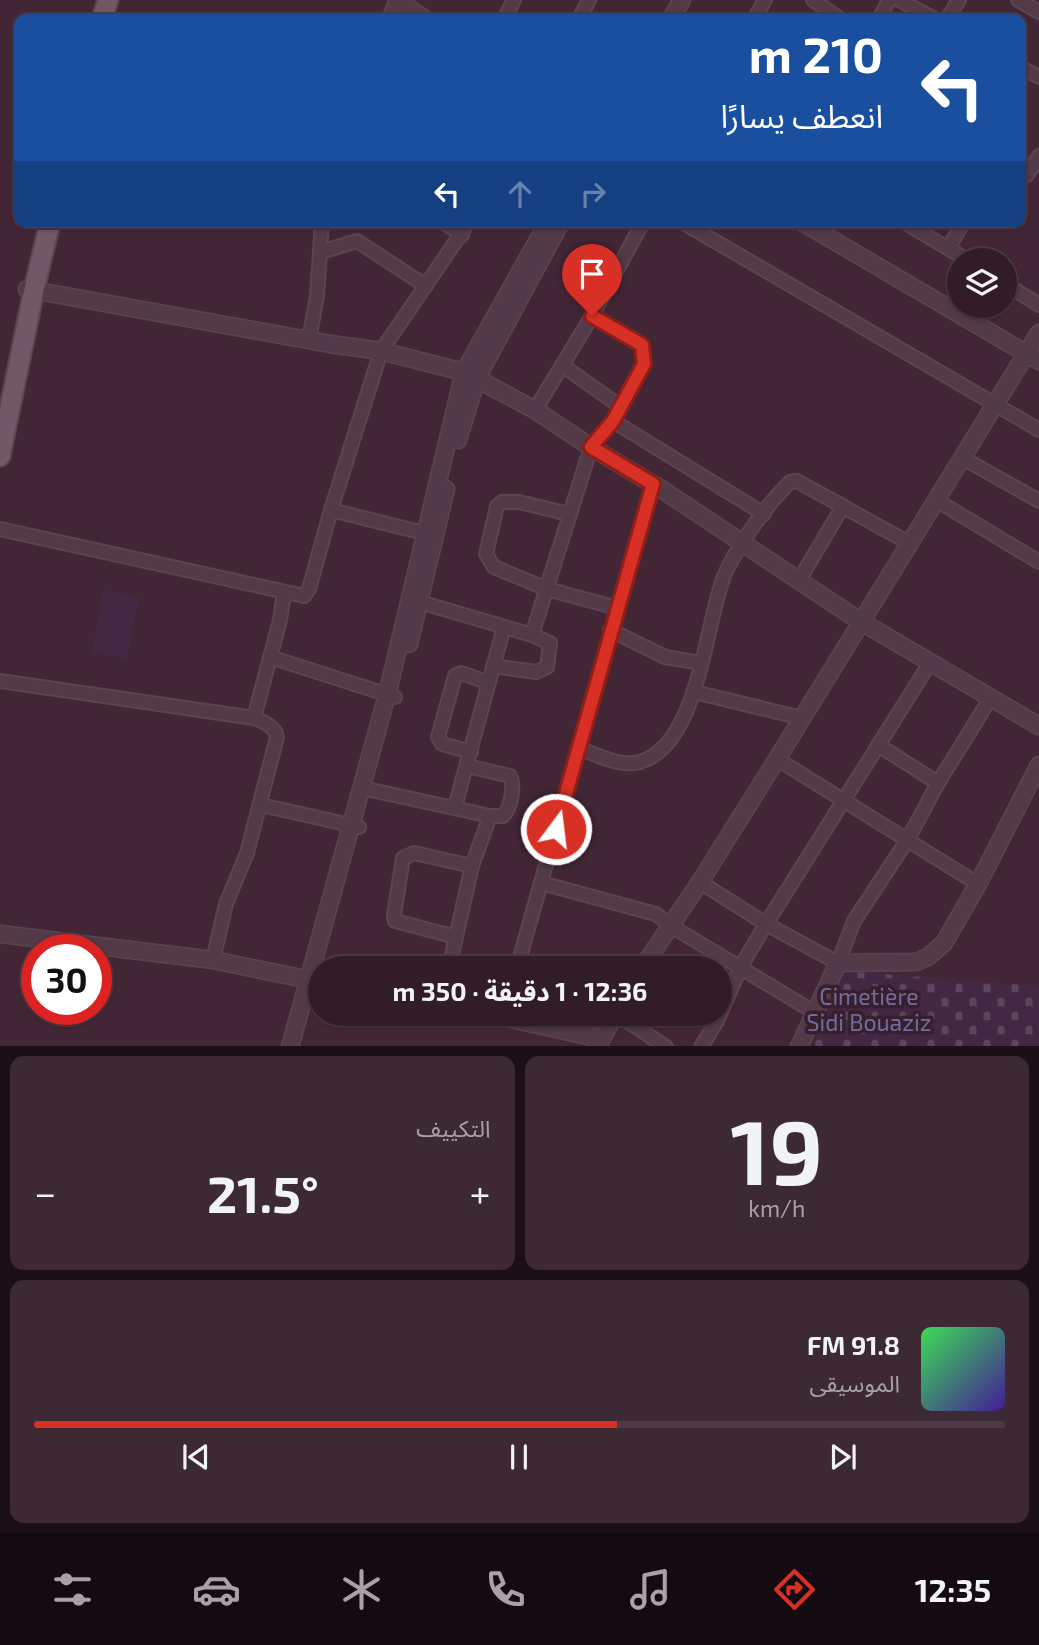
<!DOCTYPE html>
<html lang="ar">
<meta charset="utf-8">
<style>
:root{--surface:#321c28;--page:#3d2934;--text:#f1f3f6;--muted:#a8a1a8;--line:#4d3a45;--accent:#d93025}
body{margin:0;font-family:"Exo 2","Noto Sans Arabic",sans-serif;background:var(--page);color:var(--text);direction:rtl;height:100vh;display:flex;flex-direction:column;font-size:26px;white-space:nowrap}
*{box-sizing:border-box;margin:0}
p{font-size:23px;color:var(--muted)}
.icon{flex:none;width:38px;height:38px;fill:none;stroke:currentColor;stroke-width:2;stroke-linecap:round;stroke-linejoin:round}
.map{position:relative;height:1046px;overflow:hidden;direction:ltr}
.panel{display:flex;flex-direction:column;gap:10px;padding:10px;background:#1c0f16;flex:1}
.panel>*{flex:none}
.top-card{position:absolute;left:14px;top:14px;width:1012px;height:214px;border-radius:14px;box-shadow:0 2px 5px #0004,0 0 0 2px var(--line);direction:rtl;background:#1a4fa0;color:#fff;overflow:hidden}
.tools{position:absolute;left:947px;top:248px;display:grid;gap:14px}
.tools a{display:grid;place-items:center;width:70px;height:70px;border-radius:50%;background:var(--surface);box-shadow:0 2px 5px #0004,0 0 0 2px var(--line);font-size:35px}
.speed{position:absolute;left:21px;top:934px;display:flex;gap:14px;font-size:35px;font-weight:700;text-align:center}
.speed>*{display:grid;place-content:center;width:91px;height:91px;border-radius:50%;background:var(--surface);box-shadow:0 2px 5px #0004,0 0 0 2px var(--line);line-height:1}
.speed .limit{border:10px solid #d22;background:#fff;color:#111}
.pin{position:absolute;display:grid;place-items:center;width:60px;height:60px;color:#fff;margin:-72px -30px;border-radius:50% 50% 50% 0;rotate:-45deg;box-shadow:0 0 7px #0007}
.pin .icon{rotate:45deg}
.me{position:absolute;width:77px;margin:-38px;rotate:15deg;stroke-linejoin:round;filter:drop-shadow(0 0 5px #0008)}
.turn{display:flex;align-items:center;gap:24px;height:147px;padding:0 28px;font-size:32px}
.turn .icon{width:91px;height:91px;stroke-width:2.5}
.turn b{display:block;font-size:49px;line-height:60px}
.lanes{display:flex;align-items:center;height:66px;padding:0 28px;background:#0003;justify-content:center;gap:35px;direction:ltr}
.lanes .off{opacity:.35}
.big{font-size:52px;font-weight:700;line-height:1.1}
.panel .card{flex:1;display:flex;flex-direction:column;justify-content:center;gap:10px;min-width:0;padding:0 24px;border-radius:14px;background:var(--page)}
.panel .dial{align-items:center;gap:0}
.dial b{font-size:91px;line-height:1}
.song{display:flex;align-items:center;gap:21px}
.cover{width:84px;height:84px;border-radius:10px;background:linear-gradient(135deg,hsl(130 70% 55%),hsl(260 70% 35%))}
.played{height:7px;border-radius:4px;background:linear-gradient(90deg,var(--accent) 60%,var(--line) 60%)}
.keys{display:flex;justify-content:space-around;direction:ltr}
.heat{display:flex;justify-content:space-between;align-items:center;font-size:38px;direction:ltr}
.panel .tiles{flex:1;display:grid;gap:10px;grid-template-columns:1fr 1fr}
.card:last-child{grid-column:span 2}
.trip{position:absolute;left:308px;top:956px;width:424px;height:70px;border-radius:35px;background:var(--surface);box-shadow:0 2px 5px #0004,0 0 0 2px var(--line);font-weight:700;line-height:70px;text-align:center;direction:rtl}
.tab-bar{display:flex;height:112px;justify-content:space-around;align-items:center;background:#140b10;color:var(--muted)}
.tab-bar .icon{width:49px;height:49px}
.tab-bar .on{color:var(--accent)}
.tab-bar b{font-size:32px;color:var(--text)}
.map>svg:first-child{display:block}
</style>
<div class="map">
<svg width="1039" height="1047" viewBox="0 0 1039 1047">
<defs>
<pattern id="cemetery-stones" width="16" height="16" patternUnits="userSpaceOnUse" patternTransform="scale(1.75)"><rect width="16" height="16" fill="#432844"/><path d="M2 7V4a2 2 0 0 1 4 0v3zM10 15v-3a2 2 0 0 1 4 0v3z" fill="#5d455d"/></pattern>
</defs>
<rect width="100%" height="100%" fill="#432636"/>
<path fill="#432844" d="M103 590 139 597 127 659 92 652Z"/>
<path fill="url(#cemetery-stones)" d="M843 971 1039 986V1046H813Z"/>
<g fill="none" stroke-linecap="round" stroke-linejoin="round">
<defs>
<g id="minor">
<path d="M813 0 840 19"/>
<path d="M899 0 935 19"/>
<path d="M1018 0 1039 12"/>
<path d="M389 19 396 0"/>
<path d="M504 19 514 0"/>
<path d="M579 19 589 0"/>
<path d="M754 19 765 0"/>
<path d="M879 19 889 0"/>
<path d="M947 19 959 0"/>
<path d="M1020 67 1039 77"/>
<path d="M1027 175 1039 156"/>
<path d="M443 222 462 235"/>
<path d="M682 222 1039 430"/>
<path d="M904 222 969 261"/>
<path d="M948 248 964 222"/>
<path d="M321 252 357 241 426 286"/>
<path d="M1004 283 1039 305"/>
<path d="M309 340 317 296 322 222"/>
<path d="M562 365 621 407"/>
<path d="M535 410 592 316 643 222"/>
<path d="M613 421 764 514"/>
<path d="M961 457 1039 501"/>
<path d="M936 500 1039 562"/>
<path d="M331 510 432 535"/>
<path d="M569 514 519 502H502L497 506 486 554 494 567 547 589 617 608"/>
<path d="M0 529 304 596 309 589 331 510 381 351 469 222"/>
<path d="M798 582 843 506"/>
<path d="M413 600 532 635 550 643 547 667 536 672 493 666"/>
<path d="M610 630 665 657 701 663"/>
<path d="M532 635 591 447 613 421 644 364 642 346 592 316"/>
<path d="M270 657 395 697"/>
<path d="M0 681 254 718C264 722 275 726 277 737L247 853 226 904 213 960"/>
<path d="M694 692 802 718"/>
<path d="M254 718 280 620 284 593"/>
<path d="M878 745 938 783"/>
<path d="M578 748C595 754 621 768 640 762 698 745 705 628 723 579 734 550 768 503 790 482L797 481 909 543"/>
<path d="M471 752 442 744 438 737 455 676 461 673 487 682"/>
<path d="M777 759 978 884"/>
<path d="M362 788 490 816H503C511 808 515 786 510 776L467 766"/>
<path d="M261 805 359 827"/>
<path d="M455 807 504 627"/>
<path d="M700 882 766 924 838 963 854 921 908 839 938 783 990 699"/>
<path d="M541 883 656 914 671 926 814 1012"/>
<path d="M456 937 395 921 394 915 403 858 414 853 472 866"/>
<path d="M449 968 472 866 490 816"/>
<path d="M517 968 653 484"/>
<path d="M615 1013 666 1047"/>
<path d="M701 1047 717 1021 741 966 766 924 930 663"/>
</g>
<g id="tertiary">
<path d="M397 0 425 19"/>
<path d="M671 19 682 0"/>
<path d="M802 222 1039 361"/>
<path d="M27 289 330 344 381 351 464 372 535 410 591 447 661 489 860 621 1039 726"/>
<path d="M458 440 477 378 561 222"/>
<path d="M409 644 446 489"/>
<path d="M0 934 213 960 320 982"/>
<path d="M642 968 700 882 777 759 1039 333"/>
<path d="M484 1013 601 1039"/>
<path d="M290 1047 387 695 464 372 548 222"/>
<path d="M598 1047 615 1013"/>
<path d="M799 1047 838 963 916 962 928 957 944 943 978 884 1039 765"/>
</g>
<g id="primary">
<path d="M102 19 108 0"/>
<path d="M0 456 34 290 50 222"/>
</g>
</defs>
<use href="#minor" stroke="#5c4451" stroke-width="16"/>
<use href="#tertiary" stroke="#5c4451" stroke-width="19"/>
<use href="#primary" stroke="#5c4451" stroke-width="23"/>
<use href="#minor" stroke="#523a48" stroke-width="12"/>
<use href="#tertiary" stroke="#523a48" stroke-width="16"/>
<use href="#primary" stroke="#725867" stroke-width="19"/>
</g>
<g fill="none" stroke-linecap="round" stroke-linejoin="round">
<defs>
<path id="route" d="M556 829 653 484 591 447 613 421 644 364 642 345 592 316"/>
</defs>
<use href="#route" stroke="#8d1f18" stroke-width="18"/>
<use href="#route" stroke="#d93025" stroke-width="12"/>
</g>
<g text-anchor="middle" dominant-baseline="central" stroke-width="7" stroke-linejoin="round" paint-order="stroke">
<g font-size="23" fill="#726d9e" stroke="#381f2d">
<text x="869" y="996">Cimetière<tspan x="869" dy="26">Sidi Bouaziz</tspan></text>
</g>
</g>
</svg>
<div class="tools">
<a><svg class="icon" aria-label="layers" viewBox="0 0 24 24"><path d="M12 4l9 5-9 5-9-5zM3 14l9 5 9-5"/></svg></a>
</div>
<div class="speed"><div class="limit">30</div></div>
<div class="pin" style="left:592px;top:316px;background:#d93025"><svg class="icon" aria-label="arrive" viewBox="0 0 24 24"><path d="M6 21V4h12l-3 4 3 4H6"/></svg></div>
<svg class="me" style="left:556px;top:829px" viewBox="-20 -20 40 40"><circle r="17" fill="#d93025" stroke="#fff" stroke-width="3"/><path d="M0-11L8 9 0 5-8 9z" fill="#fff"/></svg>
<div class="trip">12:36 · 1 دقيقة · 350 m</div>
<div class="top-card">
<div class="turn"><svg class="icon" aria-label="left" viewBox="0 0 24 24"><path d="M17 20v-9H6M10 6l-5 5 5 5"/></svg><div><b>210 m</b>انعطف يسارًا</div></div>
<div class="lanes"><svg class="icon" aria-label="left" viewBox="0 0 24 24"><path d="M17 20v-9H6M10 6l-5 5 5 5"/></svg><svg class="icon off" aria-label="ahead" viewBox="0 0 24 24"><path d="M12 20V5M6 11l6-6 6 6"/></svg><svg class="icon off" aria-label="right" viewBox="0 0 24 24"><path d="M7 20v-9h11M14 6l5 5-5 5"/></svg></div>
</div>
</div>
<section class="panel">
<div class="tiles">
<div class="card dial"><b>19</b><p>km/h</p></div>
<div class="card"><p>التكييف</p>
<div class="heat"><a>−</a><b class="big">21.5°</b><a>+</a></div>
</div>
<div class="card">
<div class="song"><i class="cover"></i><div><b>91.8 FM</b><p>الموسيقى</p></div></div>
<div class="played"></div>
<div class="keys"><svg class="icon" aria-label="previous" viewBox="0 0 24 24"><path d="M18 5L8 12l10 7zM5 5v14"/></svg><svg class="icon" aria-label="pause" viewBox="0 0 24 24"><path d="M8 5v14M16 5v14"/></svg><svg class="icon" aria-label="next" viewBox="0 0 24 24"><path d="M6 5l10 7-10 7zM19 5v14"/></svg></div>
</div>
</div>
</section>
<nav class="tab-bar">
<b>12:35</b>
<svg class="icon on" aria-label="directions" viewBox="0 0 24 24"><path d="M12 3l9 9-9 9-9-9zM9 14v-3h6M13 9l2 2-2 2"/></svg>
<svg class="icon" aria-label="music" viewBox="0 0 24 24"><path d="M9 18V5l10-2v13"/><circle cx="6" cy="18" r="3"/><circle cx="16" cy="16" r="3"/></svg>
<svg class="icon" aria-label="phone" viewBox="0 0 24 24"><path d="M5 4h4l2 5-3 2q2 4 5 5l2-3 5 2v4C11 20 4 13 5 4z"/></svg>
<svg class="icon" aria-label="climate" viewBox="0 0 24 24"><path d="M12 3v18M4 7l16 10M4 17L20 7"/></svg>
<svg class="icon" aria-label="car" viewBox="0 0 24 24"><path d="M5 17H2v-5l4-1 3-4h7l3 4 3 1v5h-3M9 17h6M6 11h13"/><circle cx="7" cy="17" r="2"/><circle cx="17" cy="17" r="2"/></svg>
<svg class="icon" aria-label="filters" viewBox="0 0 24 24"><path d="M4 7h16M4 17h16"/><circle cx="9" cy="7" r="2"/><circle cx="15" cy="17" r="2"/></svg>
</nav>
